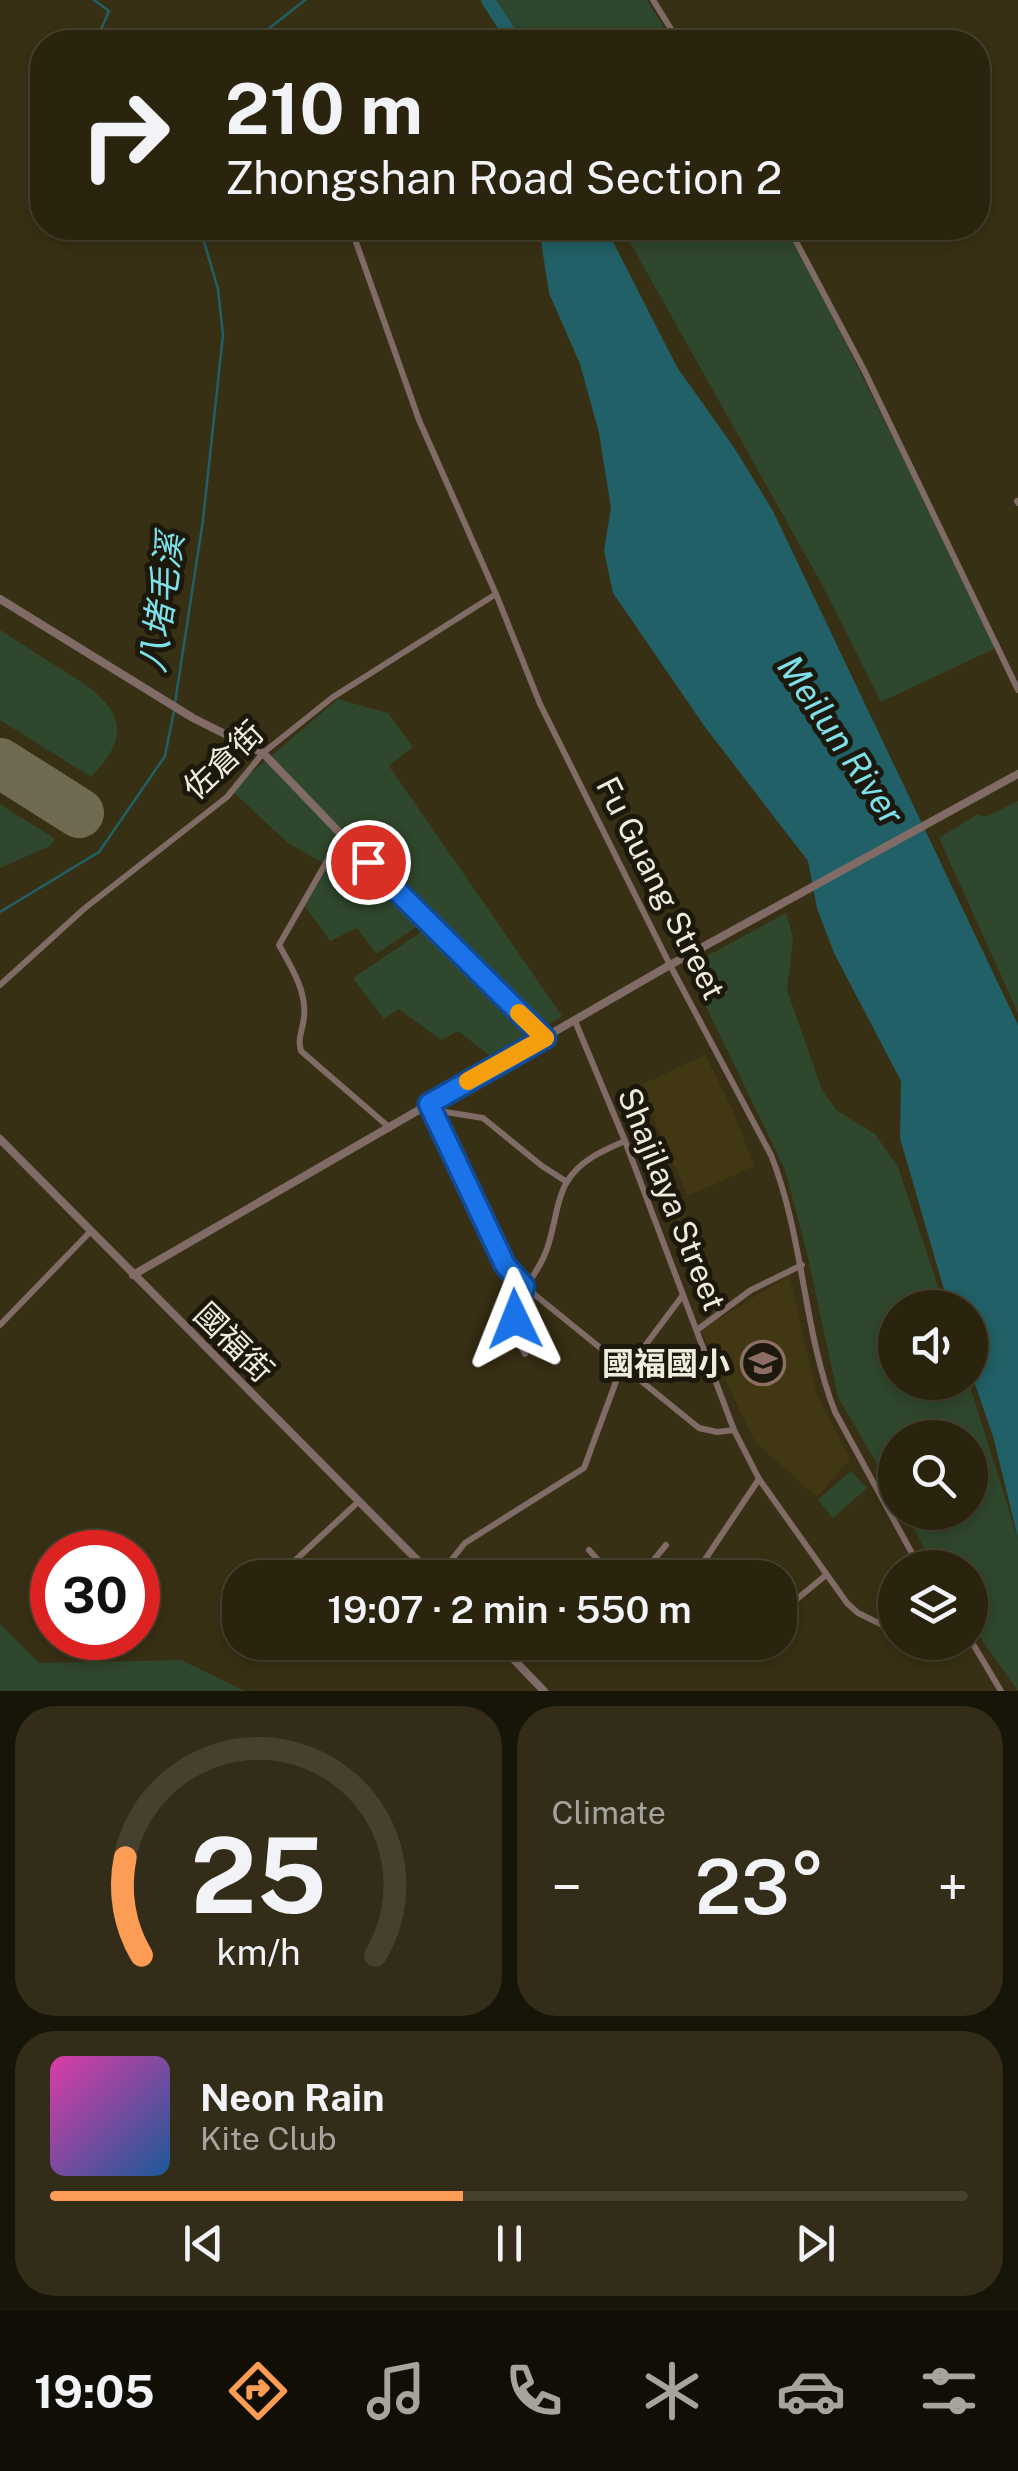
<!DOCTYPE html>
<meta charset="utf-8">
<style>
:root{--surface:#2a240f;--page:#322c18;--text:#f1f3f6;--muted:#a5a49e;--line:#46412f;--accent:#fd9d55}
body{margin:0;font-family:"Public Sans","Noto Sans TC",sans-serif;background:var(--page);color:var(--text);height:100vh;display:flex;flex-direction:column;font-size:38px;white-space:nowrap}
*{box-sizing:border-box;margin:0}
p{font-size:32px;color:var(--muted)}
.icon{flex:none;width:55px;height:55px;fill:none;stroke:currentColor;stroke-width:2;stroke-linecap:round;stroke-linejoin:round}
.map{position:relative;height:1691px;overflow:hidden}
.sheet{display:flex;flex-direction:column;gap:15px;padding:15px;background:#171408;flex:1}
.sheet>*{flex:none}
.banner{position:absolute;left:30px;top:30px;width:960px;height:210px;border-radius:40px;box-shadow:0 5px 15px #0003,0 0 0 2px var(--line);background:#2a240f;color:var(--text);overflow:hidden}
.fabs{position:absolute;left:878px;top:1290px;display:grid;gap:20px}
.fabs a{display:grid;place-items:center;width:110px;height:110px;border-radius:50%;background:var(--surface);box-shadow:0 5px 15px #0003,0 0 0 2px var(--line);font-size:50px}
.speed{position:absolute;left:30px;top:1530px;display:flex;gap:20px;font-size:50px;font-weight:700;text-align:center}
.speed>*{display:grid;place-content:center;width:130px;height:130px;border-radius:50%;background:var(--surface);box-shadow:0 5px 15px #0003,0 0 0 2px var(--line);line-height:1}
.speed .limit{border:15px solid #d22;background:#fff;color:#111}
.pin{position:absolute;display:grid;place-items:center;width:85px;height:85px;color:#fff;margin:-42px;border:5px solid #fff;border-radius:50%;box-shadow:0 2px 10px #0007}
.me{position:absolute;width:110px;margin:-55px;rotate:358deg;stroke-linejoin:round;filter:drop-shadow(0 0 8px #0008)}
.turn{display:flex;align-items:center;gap:35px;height:210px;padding:0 30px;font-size:45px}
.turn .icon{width:130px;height:130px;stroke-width:2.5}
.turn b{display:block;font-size:70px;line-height:85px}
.big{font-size:75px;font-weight:600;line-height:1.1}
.sheet .card{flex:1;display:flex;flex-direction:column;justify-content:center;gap:15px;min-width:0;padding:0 35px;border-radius:40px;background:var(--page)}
.sheet .dial{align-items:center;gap:0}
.dial svg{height:260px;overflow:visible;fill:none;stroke:var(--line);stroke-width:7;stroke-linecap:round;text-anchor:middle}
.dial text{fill:var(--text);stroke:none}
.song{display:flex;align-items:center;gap:30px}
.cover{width:120px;height:120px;border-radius:15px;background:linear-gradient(135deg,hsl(320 70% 55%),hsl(210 70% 35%))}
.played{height:10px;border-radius:5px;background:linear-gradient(90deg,var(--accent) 45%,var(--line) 45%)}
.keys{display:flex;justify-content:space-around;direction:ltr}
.heat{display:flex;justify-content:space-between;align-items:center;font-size:55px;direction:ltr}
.sheet .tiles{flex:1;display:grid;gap:15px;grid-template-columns:1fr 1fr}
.card:last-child{grid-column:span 2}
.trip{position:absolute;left:222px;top:1560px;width:575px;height:100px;border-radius:40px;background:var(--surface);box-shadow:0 5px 15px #0003,0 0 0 2px var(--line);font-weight:600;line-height:100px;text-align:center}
.tab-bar{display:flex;height:160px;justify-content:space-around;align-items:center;background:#110e06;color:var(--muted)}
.tab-bar .icon{width:70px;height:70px}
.tab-bar .selected{color:var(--accent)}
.tab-bar b{font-size:45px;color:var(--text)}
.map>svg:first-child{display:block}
</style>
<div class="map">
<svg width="1018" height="1691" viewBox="0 0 1018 1691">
<rect width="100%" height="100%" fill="#383014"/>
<g fill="#413712">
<path d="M705 1055 732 1109 754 1166 688 1196 639 1086Z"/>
<path d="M789 1275 817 1395 850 1459 817 1497 755 1442 701 1330Z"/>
</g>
<g fill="#2f472c">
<path d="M497 0H647L673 42H520Z"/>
<path d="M622 228H788L998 647 881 702 820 581Z"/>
<path d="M0 630C20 643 40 656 61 669 109 699 143 724 91 777L0 720Z"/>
<path d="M338 699 388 713 413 747 389 766 562 1016 542 1028 427 920 376 954 357 928 330 941 304 905 325 864 288 843 231 790Z"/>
<path d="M1018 801V1013L939 838 978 814 986 817Z"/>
<path d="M0 804 55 839 50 846 0 868Z"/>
<path d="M786 913 793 938 787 990 822 1090 836 1110 875 1134 898 1167 945 1307 895 1308V1382L969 1383 1018 1539V1691L970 1623V1568L935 1567 905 1513 970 1512V1438H895V1495L838 1397 807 1253 785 1170 687 967Z"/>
<path d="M424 930 533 1033 489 1055 458 1031 441 1040 399 1009 384 1019 353 978Z"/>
<path d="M851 1471 867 1488 833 1518 818 1500Z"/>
<path d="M0 1624 39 1663 181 1660 245 1691H0Z"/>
</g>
<path fill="#216066" d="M539 228H606L677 367 735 449 773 511 1018 1025V1538L993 1436 970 1370V1308L949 1307 900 1138 901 1081 834 953 817 908 808 861 705 727 613 593 604 550 611 508 599 433 580 364 549 293Z"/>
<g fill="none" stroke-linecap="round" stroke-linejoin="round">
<g stroke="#216066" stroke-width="2.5">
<path d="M94 0 109 11 99 34"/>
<path d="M252 42 305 0"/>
<path d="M175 703 203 520 223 335 218 289 200 228"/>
<path d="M0 912 99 852 165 756 174 711"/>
</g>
<path stroke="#216066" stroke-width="14" d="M488 0 515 42"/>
<path stroke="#706a52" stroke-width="50" d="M0 763 79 813"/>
<g stroke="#806b66" stroke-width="6">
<path d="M653 0 679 42"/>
<path d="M351 228 419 420 496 594 540 704 670 965 771 1155C804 1238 803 1330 835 1412L920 1568"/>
<path d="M789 228 864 370 1018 690"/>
<path d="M1017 501 1018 503"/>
<path d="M346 840 327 861 279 945C291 966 307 992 304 1017 303 1031 297 1037 301 1051L390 1128"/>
<path d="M0 985 85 908 227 797 263 753 333 697 496 594"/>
<path d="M575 1021 625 1141 734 1430 759 1479 847 1603 858 1613 895 1631"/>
<path d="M429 1104 505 1265 524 1286 699 1428 717 1432 734 1430"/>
<path d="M433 1110 483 1118 542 1166 567 1182"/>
<path d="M0 1325 90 1232"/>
<path d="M697 1330 751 1290 802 1265"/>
<path d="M525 1354C496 1306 530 1291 545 1254 555 1231 555 1201 568 1180 582 1159 603 1151 625 1141"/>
<path d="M589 1550 614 1578"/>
<path d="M696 1573 759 1479"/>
<path d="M288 1578V1567L358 1502"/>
<path d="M437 1578 465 1543 584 1468 621 1368 635 1359 683 1295"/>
<path d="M639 1578 666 1545"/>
<path d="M780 1613 826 1575"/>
<path d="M970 1639 1001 1691"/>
<path d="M731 1653 744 1642"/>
</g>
<g stroke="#806b66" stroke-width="8">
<path d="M0 599 193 718 263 753 434 931 545 1038"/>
<path d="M0 1139 435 1578"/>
<path d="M133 1275 670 965 1018 774"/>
<path d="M497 1642 544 1691"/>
</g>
</g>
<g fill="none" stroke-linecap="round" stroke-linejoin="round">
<defs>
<path id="route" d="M368 862 545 1038 429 1104 505 1265 524 1286 515 1319"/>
</defs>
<use href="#route" stroke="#114b97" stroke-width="25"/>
<use href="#route" stroke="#1a73e8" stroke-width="18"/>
<path stroke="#f59e0b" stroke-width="18" d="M468 1081 545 1038 519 1013"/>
</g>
<defs>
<symbol id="school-ring" viewBox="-11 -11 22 22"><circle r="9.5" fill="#1c180c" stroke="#8d6e63" stroke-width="1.5"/><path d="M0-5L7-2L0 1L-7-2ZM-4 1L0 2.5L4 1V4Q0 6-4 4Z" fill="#8d6e63"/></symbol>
</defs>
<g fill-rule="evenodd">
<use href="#school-ring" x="738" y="1338" width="50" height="50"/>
</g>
<g text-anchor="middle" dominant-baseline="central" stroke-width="10" stroke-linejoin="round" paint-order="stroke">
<g font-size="32" fill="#f0ecdb" stroke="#1c180c">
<text transform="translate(223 760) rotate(-44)">佐倉街</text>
<text transform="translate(661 888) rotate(63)">Fu Guang Street</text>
<text transform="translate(672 1199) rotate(68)">Shajilaya Street</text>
<text transform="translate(234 1342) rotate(45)">國福街</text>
</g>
<g font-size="32" font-weight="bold" fill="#f0ecdb" stroke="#1c180c" text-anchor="end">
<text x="730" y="1363">國福國小</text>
</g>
<g font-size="35" font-style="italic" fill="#7ee0ea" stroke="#1c180c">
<text transform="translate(161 603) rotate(-82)">八堵毛溪</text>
<text transform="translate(841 740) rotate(56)">Meilun River</text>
</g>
</g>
</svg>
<div class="fabs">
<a><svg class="icon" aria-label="sound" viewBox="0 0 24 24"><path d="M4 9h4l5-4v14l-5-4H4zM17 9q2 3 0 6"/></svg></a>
<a><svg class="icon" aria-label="search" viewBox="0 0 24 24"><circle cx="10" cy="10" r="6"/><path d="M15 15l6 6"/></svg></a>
<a><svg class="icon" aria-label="layers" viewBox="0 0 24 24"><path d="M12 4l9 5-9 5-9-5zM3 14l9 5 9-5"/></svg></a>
</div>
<div class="speed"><div class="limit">30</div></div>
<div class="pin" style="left:368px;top:862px;background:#d93025"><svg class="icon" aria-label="arrive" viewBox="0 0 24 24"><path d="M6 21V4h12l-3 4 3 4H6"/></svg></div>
<svg class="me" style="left:515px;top:1319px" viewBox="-20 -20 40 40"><path d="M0-17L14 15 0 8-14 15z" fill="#1a73e8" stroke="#fff" stroke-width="4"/></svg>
<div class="trip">19:07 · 2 min · 550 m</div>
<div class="banner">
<div class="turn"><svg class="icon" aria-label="right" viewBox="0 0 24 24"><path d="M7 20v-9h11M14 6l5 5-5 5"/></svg><div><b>210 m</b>Zhongshan Road Section 2</div></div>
</div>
</div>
<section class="sheet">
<div class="tiles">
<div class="card dial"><svg viewBox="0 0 100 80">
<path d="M14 69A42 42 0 1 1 86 69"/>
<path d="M14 69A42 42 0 0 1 9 39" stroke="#fd9d55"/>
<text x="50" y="56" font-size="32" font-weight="700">25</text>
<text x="50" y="72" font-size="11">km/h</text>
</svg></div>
<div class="card"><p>Climate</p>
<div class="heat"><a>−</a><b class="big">23°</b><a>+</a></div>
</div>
<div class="card">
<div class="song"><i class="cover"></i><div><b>Neon Rain</b><p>Kite Club</p></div></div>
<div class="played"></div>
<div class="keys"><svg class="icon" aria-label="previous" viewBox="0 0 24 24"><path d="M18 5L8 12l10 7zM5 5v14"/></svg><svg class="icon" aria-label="pause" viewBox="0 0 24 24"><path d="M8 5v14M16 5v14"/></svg><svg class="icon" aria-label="next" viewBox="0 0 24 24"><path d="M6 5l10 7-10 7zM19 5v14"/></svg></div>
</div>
</div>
</section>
<nav class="tab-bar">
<b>19:05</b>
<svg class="icon selected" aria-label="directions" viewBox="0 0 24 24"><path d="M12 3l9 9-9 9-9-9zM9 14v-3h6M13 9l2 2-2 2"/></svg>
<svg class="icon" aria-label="music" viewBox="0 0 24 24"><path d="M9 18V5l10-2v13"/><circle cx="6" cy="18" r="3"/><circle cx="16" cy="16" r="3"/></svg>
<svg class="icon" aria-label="phone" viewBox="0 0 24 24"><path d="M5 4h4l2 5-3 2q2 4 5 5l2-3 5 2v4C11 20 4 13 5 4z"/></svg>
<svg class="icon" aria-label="climate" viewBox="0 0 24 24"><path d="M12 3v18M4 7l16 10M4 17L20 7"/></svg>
<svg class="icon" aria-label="car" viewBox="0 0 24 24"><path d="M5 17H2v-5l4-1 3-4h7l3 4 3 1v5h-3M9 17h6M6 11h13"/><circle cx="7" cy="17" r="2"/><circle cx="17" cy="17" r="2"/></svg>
<svg class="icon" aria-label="filters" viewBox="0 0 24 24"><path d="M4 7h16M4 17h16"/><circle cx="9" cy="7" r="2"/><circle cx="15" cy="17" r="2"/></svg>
</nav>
